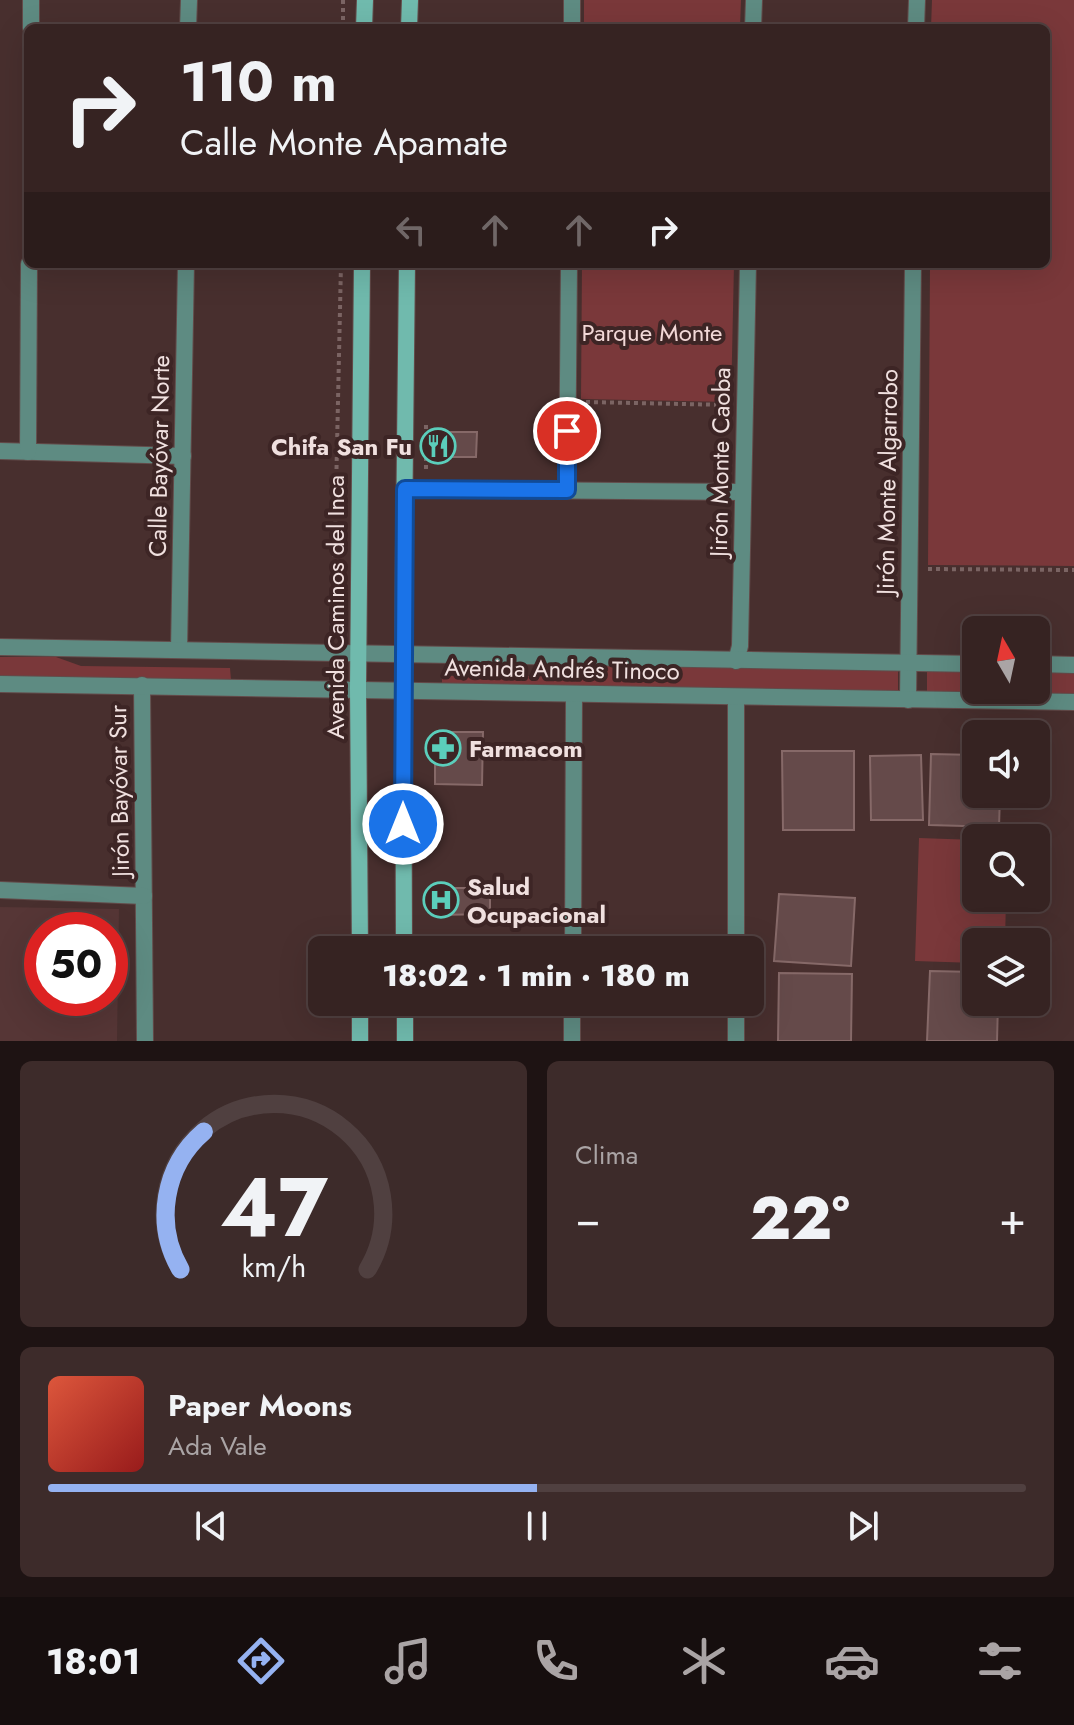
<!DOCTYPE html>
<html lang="es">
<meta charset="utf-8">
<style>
:root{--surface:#362322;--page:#3d2b2a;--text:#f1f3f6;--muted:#aaa4a5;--line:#504040;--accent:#95b2f1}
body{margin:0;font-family:Jost,sans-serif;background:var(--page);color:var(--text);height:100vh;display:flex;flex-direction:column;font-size:30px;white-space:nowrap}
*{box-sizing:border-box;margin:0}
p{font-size:26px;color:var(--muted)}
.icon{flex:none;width:44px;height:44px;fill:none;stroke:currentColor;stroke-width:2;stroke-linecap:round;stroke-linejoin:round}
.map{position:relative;height:1041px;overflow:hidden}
.drawer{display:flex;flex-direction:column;gap:20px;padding:20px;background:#1e1313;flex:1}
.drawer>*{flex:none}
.hud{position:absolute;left:24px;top:24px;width:1026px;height:244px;border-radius:12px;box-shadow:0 8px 32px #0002,0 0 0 2px var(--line);background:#362322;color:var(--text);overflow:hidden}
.needle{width:52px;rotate:351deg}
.fabs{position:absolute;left:962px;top:616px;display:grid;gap:16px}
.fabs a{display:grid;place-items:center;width:88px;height:88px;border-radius:12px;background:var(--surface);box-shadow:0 8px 32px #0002,0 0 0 2px var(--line);font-size:40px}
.speed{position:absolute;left:24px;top:912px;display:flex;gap:16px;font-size:40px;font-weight:700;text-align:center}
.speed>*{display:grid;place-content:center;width:104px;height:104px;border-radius:50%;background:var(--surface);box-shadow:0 8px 32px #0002,0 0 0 2px var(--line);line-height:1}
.speed .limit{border:12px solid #d22;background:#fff;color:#111}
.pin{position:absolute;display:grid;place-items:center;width:68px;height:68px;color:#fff;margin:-34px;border:4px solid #fff;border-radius:50%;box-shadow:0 2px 8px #0007}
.me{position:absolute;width:88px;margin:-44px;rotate:0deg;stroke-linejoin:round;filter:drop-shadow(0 0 6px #0008)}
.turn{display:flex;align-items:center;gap:28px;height:168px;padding:0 24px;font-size:36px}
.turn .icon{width:104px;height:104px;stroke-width:2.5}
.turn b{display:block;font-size:56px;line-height:68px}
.lanes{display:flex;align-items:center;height:76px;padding:0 24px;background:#0003;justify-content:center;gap:40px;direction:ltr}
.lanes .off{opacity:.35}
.big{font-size:60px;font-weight:800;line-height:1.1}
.drawer .tile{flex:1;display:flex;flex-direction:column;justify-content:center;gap:12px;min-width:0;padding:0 28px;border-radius:12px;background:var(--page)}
.drawer .dial{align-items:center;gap:0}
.dial svg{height:208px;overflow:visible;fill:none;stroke:var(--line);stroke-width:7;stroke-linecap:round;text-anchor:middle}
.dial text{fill:var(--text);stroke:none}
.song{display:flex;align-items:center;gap:24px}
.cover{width:96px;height:96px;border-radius:12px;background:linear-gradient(135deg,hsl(10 70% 55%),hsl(0 70% 35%))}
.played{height:8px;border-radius:4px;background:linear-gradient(90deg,var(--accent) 50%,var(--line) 50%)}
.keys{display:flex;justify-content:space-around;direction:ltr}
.heat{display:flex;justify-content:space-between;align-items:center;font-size:44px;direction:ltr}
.drawer .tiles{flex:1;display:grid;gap:20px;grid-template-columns:1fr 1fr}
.tile:last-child{grid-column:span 2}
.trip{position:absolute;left:308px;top:936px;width:456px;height:80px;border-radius:12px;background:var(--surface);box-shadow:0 8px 32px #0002,0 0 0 2px var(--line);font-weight:800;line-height:80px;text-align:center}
.menu{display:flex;height:128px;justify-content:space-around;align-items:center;background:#160e0e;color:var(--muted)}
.menu .icon{width:56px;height:56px}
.menu .current{color:var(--accent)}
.menu b{font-size:36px;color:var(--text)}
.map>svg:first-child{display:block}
</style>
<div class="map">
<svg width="1074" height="1041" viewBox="0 0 1074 1041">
<rect width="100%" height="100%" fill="#482f2e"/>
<path fill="#563636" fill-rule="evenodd" d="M0 907 119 909 117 1041H0ZM42 930H110V998H42Z"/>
<g fill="#7a383a">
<path d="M584 0H741L740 28H584Z"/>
<path d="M932 0H1074V566L928 565 930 264H1046V28H931Z"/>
<path d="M582 264H734L731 402 581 399Z"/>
<path d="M0 657H56L81 666 230 668 231 680 0 677Z"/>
<path d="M575 660 898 663V699L442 686V676H547Z"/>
<path d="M927 666H976V690H1036V667L1074 668V699L927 697Z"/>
<path d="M919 838 976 840V898H1006L1005 942H976V963L915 961Z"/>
</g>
<g fill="#654a4a" stroke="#866968" stroke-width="2">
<path d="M433 432H477L476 457H432Z"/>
<path d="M435 732H483L482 785 435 784Z"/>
<path d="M782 751H854V830H783Z"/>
<path d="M931 754 976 755V794H1000L999 827 929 825Z"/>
<path d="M921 755 923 820H871L870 756Z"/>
<path d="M438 888H490V914L438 915Z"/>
<path d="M779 894 855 898 851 966 774 961Z"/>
<path d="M492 941V950H438V942Z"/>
<path d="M930 971 976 972V1002H998L997 1041H927Z"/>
<path d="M779 973 852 974 851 1041H778Z"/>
</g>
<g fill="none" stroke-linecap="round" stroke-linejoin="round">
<defs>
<g id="minor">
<path d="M31 28V0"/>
<path d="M188 28 189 0"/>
<path d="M572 28V0"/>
<path d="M753 28 754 0"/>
<path d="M916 28 917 0"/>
<path d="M0 451 183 456"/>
<path d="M28 452 29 264"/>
<path d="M405 489 743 492"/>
<path d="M567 490 569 264"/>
<path d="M179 650 186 264"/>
<path d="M736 661 740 646 748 264"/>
<path d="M142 685 145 1041"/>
<path d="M736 697V950"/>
<path d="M908 700 913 264"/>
<path d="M0 890 144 896"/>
<path d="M573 950 574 695"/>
<path d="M736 1002V1041"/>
<path d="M572 1041V1002"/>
</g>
<g id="tertiary">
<path d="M0 647 976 664"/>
<path d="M1036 664 1074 665"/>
<path d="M0 684 1074 702"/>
</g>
<g id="secondary">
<path d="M364 28 365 0"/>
<path d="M409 28 410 0"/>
<path d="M360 950 358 688 362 264"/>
<path d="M404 950 403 629 407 264"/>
<path d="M360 1002V1041"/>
<path d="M405 1002V1041"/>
</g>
</defs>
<use href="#minor" stroke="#634b4a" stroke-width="18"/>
<use href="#tertiary" stroke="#634b4a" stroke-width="18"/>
<use href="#secondary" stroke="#634b4a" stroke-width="18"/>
<g stroke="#7b6463" stroke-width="4" stroke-dasharray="4 4" stroke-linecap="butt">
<path d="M343 0V28"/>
<path d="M586 402 729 405"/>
<path d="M426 425V472"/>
<path d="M928 569 1074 570"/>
<path d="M333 629 341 264"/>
</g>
<use href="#minor" stroke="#5e8b82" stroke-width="16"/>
<use href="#tertiary" stroke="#5e8b82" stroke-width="16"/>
<use href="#secondary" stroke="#70baad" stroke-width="16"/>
</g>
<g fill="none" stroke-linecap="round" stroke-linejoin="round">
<defs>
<path id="route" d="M403 824 405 489 567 490V431"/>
</defs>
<use href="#route" stroke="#114b97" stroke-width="20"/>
<use href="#route" stroke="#1a73e8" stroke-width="14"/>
</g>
<defs>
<symbol id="restaurant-ring" viewBox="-11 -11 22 22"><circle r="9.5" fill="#3d2525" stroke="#5bcebb" stroke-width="1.5"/><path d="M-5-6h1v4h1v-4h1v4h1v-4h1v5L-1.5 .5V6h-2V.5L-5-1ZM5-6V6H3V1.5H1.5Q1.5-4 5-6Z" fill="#5bcebb"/></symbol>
<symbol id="pharmacy-ring" viewBox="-11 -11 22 22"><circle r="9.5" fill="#3d2525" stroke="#5bcebb" stroke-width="1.5"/><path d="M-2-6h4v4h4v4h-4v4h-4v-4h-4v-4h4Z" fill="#5bcebb"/></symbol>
<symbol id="hospital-ring" viewBox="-11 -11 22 22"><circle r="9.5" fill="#3d2525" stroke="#5bcebb" stroke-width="1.5"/><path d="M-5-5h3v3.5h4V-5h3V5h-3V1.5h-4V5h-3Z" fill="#5bcebb"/></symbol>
</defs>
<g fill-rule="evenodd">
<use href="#restaurant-ring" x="418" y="426" width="40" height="40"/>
<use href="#pharmacy-ring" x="423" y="728" width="40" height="40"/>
<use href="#hospital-ring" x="421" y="880" width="40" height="40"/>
</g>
<g text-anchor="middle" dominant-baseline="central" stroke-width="8" stroke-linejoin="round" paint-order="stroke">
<g font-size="24" fill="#f2d8d7" stroke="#3d2525">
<text x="652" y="332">Parque Monte</text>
</g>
<g font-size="24" font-weight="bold" fill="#f0e0df" stroke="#3d2525" text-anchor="start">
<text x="412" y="446" text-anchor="end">Chifa San Fu</text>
<text x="469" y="748">Farmacom</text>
<text x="467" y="886">Salud<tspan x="467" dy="28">Ocupacional</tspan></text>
</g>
<g font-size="24" fill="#f0e0df" stroke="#3d2525">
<text transform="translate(159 456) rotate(-89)">Calle Bayóvar Norte</text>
<text transform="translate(720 462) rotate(-89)">Jirón Monte Caoba</text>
<text transform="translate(887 482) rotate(-89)">Jirón Monte Algarrobo</text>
<text transform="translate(335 607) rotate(-90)">Avenida Caminos del Inca</text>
<text transform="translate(562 669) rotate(1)">Avenida Andrés Tinoco</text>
<text transform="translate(119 791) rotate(-91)">Jirón Bayóvar Sur</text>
</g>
</g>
</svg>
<div class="fabs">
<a><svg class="needle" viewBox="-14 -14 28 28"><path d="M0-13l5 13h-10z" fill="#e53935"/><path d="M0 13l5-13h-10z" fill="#aaa4a5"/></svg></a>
<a><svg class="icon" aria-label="sound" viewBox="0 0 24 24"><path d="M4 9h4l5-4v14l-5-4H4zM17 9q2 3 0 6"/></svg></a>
<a><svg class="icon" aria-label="search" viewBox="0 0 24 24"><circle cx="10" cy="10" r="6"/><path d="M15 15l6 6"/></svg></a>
<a><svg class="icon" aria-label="layers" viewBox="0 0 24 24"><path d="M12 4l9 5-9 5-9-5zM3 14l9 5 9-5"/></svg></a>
</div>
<div class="speed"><div class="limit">50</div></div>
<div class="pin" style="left:567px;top:431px;background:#d93025"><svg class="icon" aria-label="arrive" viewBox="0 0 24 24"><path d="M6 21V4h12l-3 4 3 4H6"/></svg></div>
<svg class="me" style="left:403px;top:824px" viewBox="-20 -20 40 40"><circle r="17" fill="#1a73e8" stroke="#fff" stroke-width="3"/><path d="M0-11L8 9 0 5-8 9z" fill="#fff"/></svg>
<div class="trip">18:02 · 1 min · 180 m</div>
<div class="hud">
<div class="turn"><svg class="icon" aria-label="right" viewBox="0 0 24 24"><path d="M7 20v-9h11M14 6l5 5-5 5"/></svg><div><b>110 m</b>Calle Monte Apamate</div></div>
<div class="lanes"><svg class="icon off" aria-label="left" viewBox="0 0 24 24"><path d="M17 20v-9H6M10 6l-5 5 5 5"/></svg><svg class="icon off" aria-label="ahead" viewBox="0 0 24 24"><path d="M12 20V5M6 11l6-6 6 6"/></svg><svg class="icon off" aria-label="ahead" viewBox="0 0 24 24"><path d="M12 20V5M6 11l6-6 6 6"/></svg><svg class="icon" aria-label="right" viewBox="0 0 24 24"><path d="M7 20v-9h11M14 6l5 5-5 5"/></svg></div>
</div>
</div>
<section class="drawer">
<div class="tiles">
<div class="tile dial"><svg viewBox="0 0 100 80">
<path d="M14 69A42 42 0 1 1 86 69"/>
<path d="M14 69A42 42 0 0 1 23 16" stroke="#95b2f1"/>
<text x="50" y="56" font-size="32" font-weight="700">47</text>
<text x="50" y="72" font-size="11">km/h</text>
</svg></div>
<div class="tile"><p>Clima</p>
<div class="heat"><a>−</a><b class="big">22°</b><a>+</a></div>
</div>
<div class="tile">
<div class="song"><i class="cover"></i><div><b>Paper Moons</b><p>Ada Vale</p></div></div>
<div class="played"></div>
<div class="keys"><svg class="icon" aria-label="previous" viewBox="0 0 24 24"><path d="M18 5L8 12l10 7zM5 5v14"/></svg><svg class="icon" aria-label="pause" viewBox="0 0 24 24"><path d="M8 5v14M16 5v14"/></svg><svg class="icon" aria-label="next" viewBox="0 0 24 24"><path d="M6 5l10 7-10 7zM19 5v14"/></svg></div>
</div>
</div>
</section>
<nav class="menu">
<b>18:01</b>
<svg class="icon current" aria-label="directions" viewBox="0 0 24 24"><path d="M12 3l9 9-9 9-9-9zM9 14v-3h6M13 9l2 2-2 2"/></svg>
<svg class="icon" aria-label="music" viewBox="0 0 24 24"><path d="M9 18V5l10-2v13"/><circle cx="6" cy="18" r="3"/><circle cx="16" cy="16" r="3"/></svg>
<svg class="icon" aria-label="phone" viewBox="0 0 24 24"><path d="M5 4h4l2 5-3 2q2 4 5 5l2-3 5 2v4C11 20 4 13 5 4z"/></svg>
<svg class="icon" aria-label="climate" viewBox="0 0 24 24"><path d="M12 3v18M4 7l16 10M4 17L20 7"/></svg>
<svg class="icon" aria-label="car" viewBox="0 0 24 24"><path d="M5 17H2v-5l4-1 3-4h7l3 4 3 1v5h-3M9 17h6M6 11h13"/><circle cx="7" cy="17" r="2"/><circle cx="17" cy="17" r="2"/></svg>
<svg class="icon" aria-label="filters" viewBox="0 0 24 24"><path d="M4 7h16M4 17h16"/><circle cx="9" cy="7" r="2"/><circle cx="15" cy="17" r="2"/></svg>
</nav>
